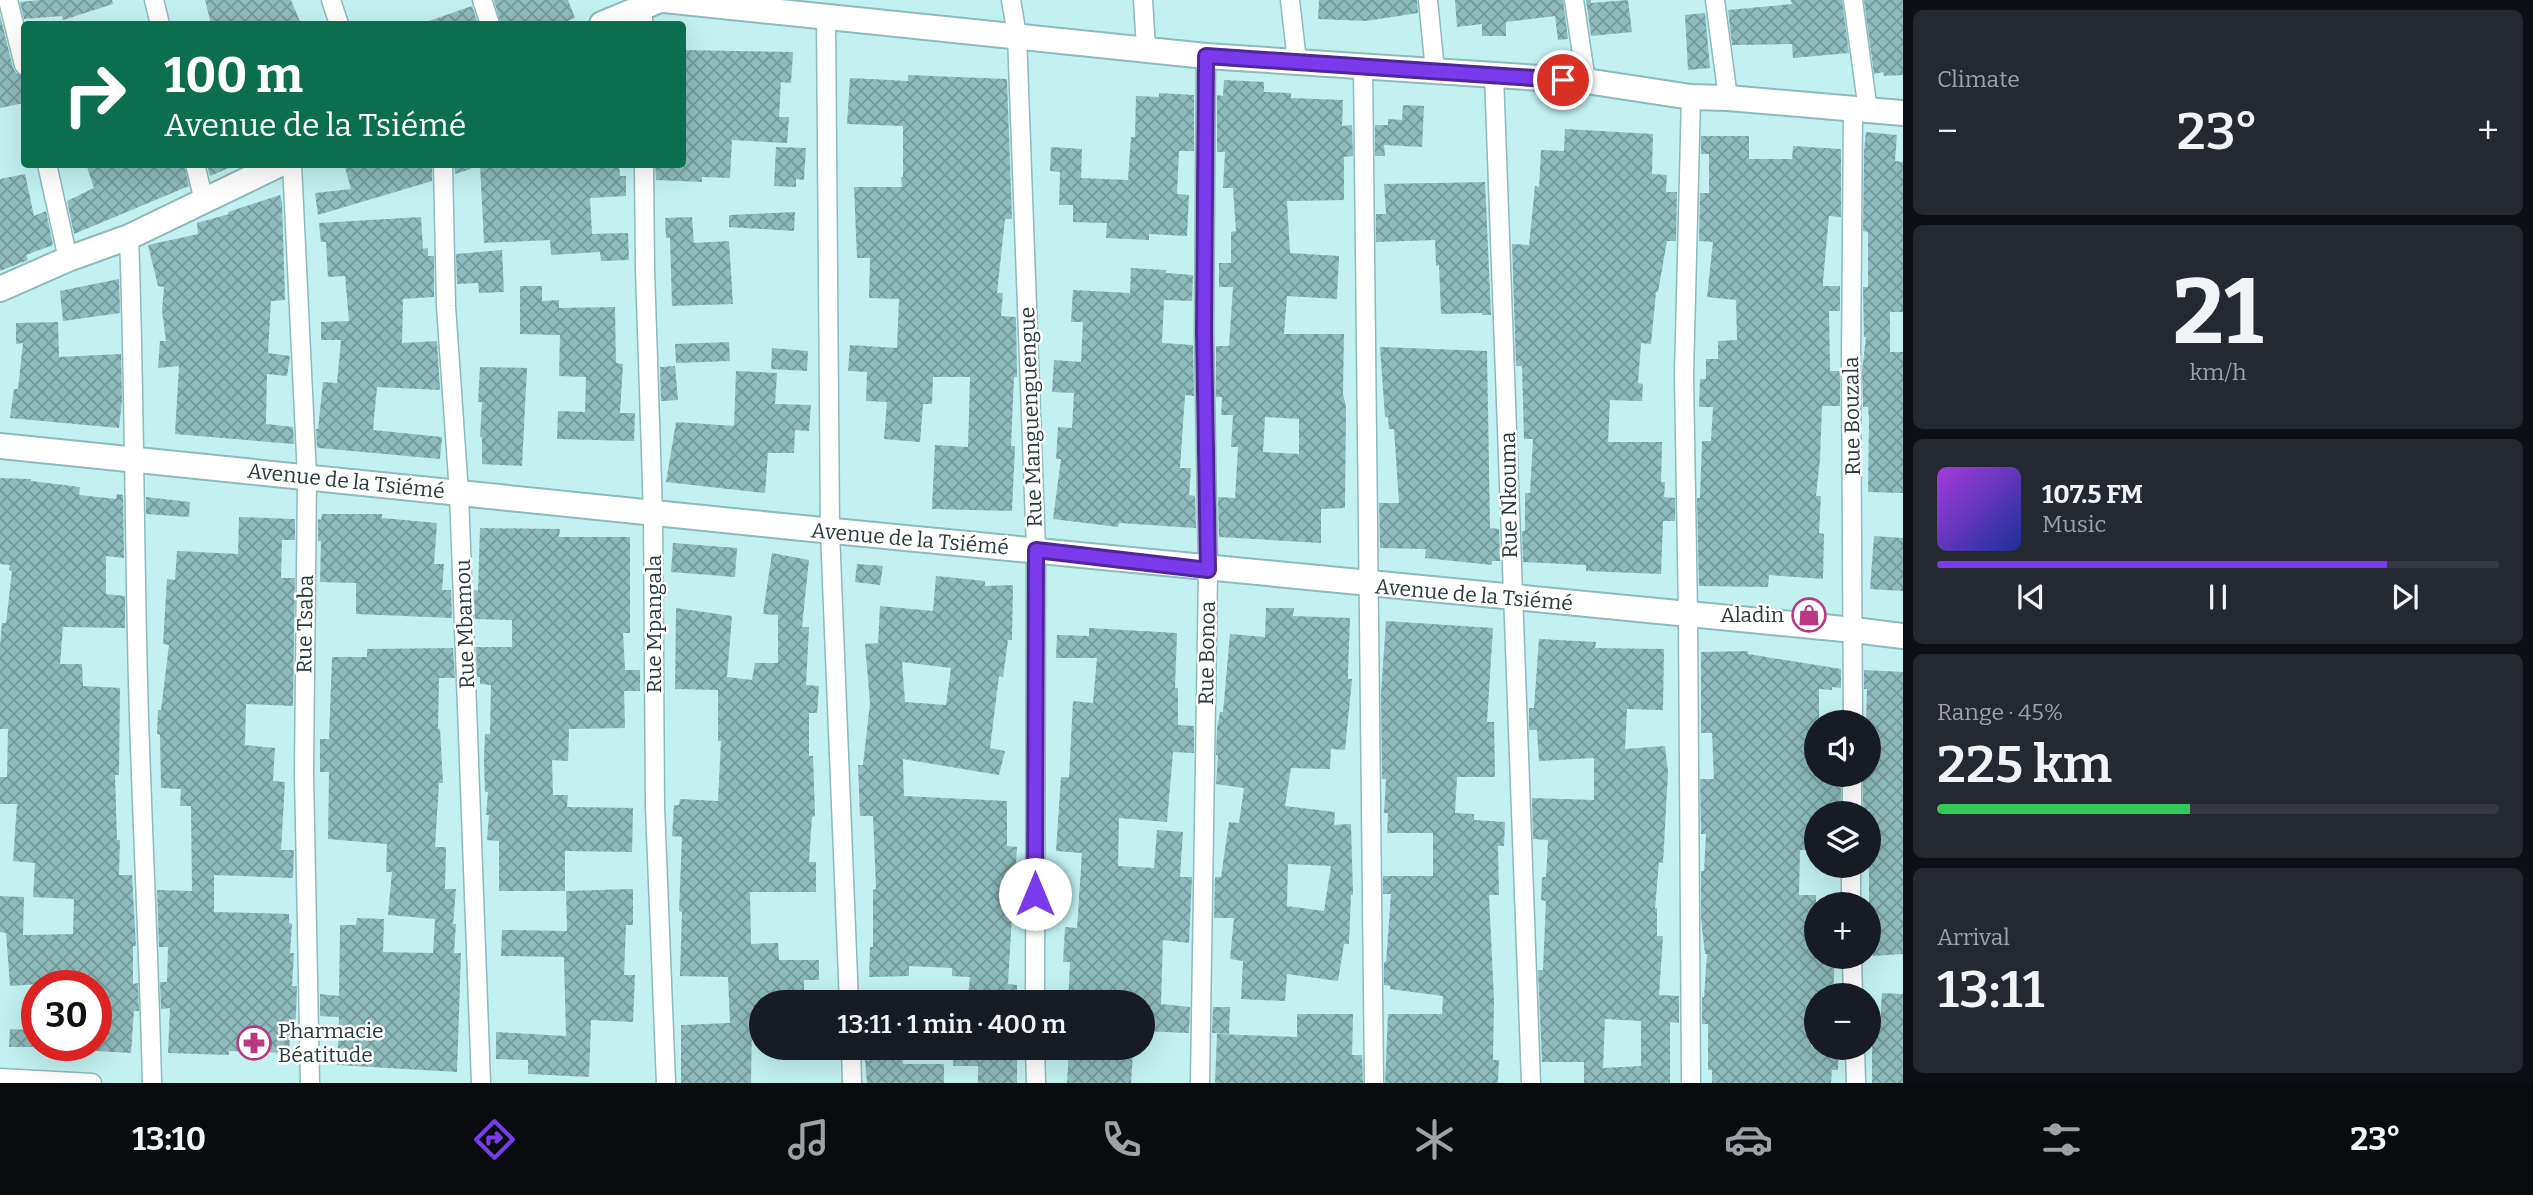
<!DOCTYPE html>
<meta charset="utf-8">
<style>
:root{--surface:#171b24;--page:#242831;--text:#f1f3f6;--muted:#9ea1a6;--line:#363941;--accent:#7c3aed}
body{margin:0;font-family:Bitter,serif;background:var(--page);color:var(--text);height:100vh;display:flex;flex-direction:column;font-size:26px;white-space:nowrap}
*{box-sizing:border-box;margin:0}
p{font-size:23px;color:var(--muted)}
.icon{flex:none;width:38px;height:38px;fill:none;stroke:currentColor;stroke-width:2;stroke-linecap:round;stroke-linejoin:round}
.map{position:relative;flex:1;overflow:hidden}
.side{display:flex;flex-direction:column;gap:10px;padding:10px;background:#0d0f14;width:630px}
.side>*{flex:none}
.hud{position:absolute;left:21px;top:21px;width:665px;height:147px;border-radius:7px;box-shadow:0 7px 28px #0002;background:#0b6e4f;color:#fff;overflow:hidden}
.controls{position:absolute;left:1804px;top:710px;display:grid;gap:14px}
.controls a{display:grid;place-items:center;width:77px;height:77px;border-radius:50%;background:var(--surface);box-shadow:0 7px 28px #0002;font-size:35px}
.speed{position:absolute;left:21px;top:970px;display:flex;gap:14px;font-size:35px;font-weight:700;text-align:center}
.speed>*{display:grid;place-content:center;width:91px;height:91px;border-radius:50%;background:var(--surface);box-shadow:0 7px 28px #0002;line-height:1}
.speed .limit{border:10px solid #d22;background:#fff;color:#111}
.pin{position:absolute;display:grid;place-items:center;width:60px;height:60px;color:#fff;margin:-30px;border:4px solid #fff;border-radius:50%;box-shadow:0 2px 7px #0007}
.me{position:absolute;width:77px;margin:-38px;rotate:0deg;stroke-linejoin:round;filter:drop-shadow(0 0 5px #0008)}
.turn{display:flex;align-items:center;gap:24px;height:147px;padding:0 28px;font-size:32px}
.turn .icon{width:91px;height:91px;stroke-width:2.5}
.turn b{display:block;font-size:49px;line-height:60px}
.big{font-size:52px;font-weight:600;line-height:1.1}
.side .card{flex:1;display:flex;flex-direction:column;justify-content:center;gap:10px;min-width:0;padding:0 24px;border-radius:10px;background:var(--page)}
.side .dial{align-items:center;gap:0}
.dial b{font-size:91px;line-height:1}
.song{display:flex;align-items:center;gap:21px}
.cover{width:84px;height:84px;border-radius:10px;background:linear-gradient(135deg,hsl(280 70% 55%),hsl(230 70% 35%))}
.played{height:7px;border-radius:4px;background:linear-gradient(90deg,var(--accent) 80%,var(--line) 80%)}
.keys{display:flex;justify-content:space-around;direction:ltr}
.heat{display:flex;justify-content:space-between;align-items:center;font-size:38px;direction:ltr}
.charge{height:10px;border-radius:5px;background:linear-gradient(90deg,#34c759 45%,var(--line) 0)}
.trip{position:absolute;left:749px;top:990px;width:406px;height:70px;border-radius:35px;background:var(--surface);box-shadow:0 7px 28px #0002;font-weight:600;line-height:70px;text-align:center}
.dock{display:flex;height:112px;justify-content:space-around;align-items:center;background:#090b0e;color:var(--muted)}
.dock .icon{width:49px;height:49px}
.dock .on{color:var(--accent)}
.dock b{font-size:32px;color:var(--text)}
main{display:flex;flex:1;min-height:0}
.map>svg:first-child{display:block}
</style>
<main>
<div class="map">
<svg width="1903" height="1083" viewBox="0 0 1903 1083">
<defs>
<pattern id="building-cross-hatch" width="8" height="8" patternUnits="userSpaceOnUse" patternTransform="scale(1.75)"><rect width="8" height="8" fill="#8ebbbb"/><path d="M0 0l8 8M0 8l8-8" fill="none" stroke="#749999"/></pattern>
</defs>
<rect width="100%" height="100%" fill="#c2f1f0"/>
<g fill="url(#building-cross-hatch)" fill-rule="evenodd">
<path d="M40 0H112L113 4 63 20 62 16 24 19 20 2Z"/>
<path d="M205 0H291L301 24H211Z"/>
<path d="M494 0H568L575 18 560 24H501Z"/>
<path d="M1319 0H1417L1418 13 1366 21 1318 19Z"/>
<path d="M1455 0H1563L1568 39 1558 40 1555 16 1506 22V36H1482V24L1457 27Z"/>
<path d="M1586 0H1591V3L1628 0 1632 32 1591 36Z"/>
<path d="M1791 0H1842L1849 53 1793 58 1792 44 1732 45 1728 10 1792 4Z"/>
<path d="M1864 0H1903V75L1884 76 1883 72 1874 74Z"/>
<path d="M472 6 478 24H427L426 22Z"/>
<path d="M1705 13 1710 68 1688 70 1685 15Z"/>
<path d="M0 15 13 68 16 73 22 76 24 88V103L0 108Z"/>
<path d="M682 50 793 52 791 83 781 82 779 117H789L787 143 732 140 730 178 702 177V182L656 180 655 164H682Z"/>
<path d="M908 75 1007 79 1012 219H1005L997 293H1003L1001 316 1016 317 1017 377H1014L1011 446H1015L1012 511 932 509 935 445 968 447 970 377H933L932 404H923L920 442 884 439 887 402 866 401 867 372 848 371 850 345 897 348 899 299 869 298 870 258H857L854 187H902L901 177H903V126L847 124 850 78 908 81Z"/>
<path d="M1224 80 1264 82V92L1291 93V98L1343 100 1342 126 1352 125 1353 156 1344 157V200L1287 201 1290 253 1339 256 1337 299 1287 296 1284 334H1344L1343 394 1346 407 1345 508 1321 509V543L1219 537 1218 497 1235 498 1238 447H1231L1233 415H1221L1222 397H1216V346H1229L1233 287H1219V263H1231V232L1236 231 1233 188H1223L1225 152H1217V95L1223 96ZM1265 417 1299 419V454L1263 452Z"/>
<path d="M1159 93 1194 95V151H1179L1177 194 1189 195 1187 236 1149 234V240L1106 238 1107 223 1073 222V205H1059L1060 172 1050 171 1051 147 1082 149 1081 178 1128 180 1131 137H1135L1136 96 1159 97Z"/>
<path d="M1403 105 1424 106 1422 147 1384 145 1385 156H1375V125H1388V119L1402 120Z"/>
<path d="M1565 129 1653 134 1652 174 1667 175 1666 192H1677L1676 241H1667L1658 292H1656L1651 344 1641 343 1638 383 1643 384 1642 401 1610 400 1608 442H1662L1661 482H1665L1664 497 1675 498V521H1663L1661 574 1586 571V565L1523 562 1522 531H1525V493H1530L1533 439H1524L1522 366H1516L1512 244 1529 245 1535 186 1539 187 1541 150 1564 151Z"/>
<path d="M1866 132 1897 135 1895 161 1903 162V312H1890V352H1903V493L1868 492 1869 419 1868 407H1863L1862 372 1866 337H1864L1863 287H1868V232L1863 231 1864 150Z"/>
<path d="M1701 136H1749V159H1792L1793 146 1841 149V217L1829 216 1823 281V286H1840V311H1829L1830 371H1840V406H1822L1820 459 1816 496H1821L1819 533 1824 534 1823 579 1769 575 1768 587 1699 586 1697 498H1700L1702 441H1711L1713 407H1699L1700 379H1706V359H1718V341L1737 340 1736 300 1707 297 1713 242 1699 241 1700 193H1709V154H1701Z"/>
<path d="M776 147 806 148 804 180 796 179V187L774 186Z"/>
<path d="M86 164H184L189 186 74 234 67 201 94 188Z"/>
<path d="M207 164H238L210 176Z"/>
<path d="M344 164H432V181L318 215 315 193 351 189Z"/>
<path d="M454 164H470L471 169 455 174Z"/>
<path d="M480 164H619L620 176H626V196L590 198 592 234 628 233 629 260 601 261 600 252 551 255 550 240 484 243Z"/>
<path d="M25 174 34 216 46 211 53 245 26 255 28 260 0 271V179Z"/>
<path d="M1485 182 1491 315H1482V313L1441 314 1439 265 1436 266 1435 240 1376 242V214H1386L1384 184Z"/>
<path d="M280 195 282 203 285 300 271 301 268 353 290 356 287 376 267 374 266 424 293 427 294 444 175 434 179 366 158 368 160 341H166L162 310 164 287 158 286 148 245 198 234 197 223 229 214 228 212Z"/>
<path d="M795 212 794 231 729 227V215Z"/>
<path d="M421 217 423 249 428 248V256H434V297L403 299 402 343 437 341 440 390 377 387 373 430 442 437 440 459 319 448 317 447 316 429H318L323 382 337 383 341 340H321V322L349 321 345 276 328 277 326 242H321L319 223Z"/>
<path d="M692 217 694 243 729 241 733 304 672 306 670 238H666L665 218Z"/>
<path d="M502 250 504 292 479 293 478 283 457 284 456 254Z"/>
<path d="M1131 268 1166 270V273L1193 275 1192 301 1164 300 1162 343 1193 345 1194 396 1185 395 1180 468H1191L1189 495 1195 496 1196 528 1119 523 1118 527 1053 519 1061 459H1056L1058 427 1072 428 1074 393 1052 392 1054 360 1081 362 1083 322H1071L1073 290 1130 293Z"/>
<path d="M119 279 120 313 63 321 60 291Z"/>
<path d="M520 286H542V301L559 300V308L615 307 616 363 623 364 620 413H635L634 441 557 439 558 411 585 412 586 377 559 376 560 335 520 334Z"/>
<path d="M58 322 59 357 121 354 122 400 119 428 10 418 14 389H18L23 343 16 344V323Z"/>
<path d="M729 342 730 361 676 363 675 344Z"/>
<path d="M1380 347 1487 351 1490 528 1499 529 1500 561H1492V565L1425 558 1426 549 1380 548 1379 503H1399L1394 429H1389L1388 417H1385Z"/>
<path d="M772 348 808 351 807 371 771 369Z"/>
<path d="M675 366 678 400 661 401 660 367Z"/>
<path d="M480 367 527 368 522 466 482 464V437H480L482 402H478Z"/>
<path d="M736 371 777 373 775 404 811 405 809 431 795 430 794 453H768L765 493 666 482 676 422 734 426Z"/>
<path d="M0 478 31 479V481L80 487 79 495 116 499 117 494 123 495 124 558 106 556V594L125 596V628L63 627 60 664H82L83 686 120 688 119 775H115L117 840H120L119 875H132L136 946H133V984L138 983 139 1011H134L131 1053 96 1051V985L39 984 10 986 6 933 0 932V896L24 897 23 935 73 934 74 899 33 897 35 863 13 861 17 804H0V777H7L8 729H0V646L2 623H6L12 571 9 570 10 565 0 564Z"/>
<path d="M146 497 190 502 189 517 146 514Z"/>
<path d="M322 514H382V518L437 523 434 564H444L442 590H451L452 618 356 614V583L320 582 321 541H318V519L321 520Z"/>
<path d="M239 517 295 519V540H282L281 578H295L293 706 246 704 245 745 275 748 273 781 285 782 281 850H294L293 878 214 875V912L289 914V923L292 924 290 953H294L292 986H297L295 1039H290L289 1053 229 1051V1055L168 1053 170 1008 161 1009 160 982H167L168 947H159L157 890 192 891 191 806H180L181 789 161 788 160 735 157 734 158 710H161L169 645 163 644 167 579 175 580 177 551 238 554Z"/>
<path d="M480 528 560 529 559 537H630V633H623L625 670H640V691H624L625 728 569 729 568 761 552 760 553 795H568L567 807 633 808 632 852 565 851V891H499V841L487 840 489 815H486L488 792H485L484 759 485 734H490L491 685 480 684V677H477L476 647H512V620L475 619 474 590 478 591Z"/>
<path d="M1874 536 1903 538V591L1870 589Z"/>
<path d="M673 543 737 548 735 577 671 572Z"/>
<path d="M772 553 809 560 802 627H809L806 685 819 686 817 713H809V756H813L815 816 812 817 809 862H816V892H750L751 944 778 943 779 960H819V980H804V1003H761V1023H752L751 1083H681V1025L730 1023 728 977 680 976 682 912 679 911 682 837 672 836 674 805H679L680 799 718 801 721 741H718V690L675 689 676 608 732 616 727 677 752 680 755 663H778V615L763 614Z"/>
<path d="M857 564 883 566 880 585 855 582Z"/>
<path d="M936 576 985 581V586L1013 585 1012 640H1008L1003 677 999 676 990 748 1005 751 999 775 903 759 904 796 1007 801V846L1017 847 1014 896H1018L1017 915H1012L1008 984 1017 985V1003H967L970 977 952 976V968L909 966V976L869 977 870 947H873V890L876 889 873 816H860L858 765H863L870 703 865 644 878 643 880 606 933 611ZM902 662 951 668 946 705 905 702Z"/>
<path d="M1266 608H1294L1293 616 1350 618 1348 673V679H1352L1345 750 1331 749 1330 769 1291 768 1285 806 1335 812 1334 825 1351 824 1353 895H1351L1349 944H1344L1338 981 1287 974 1285 1001 1241 999 1243 961 1230 959 1234 918H1214L1215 877H1221L1229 822 1239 823 1244 788 1216 784 1218 755H1216L1217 728 1220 712H1223L1230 634 1265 637ZM1288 864 1331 866 1324 911 1287 906Z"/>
<path d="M1386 621 1493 628 1487 722H1494L1495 777H1457L1455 813 1474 814V820L1505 822 1504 846H1498L1499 895H1489L1494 1000 1493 1060H1499L1498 1083H1385L1388 1014H1442L1443 996 1390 989V986L1384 985V962H1386L1391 894H1383V876H1433V833H1387L1388 813H1384L1386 779H1382L1381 694Z"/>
<path d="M1089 628 1177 633 1175 688H1178V725L1194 726V753L1173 752 1167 822 1119 818 1118 866 1154 868 1157 830 1183 832 1180 877H1192L1189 943 1163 940 1161 1004 1190 1007 1189 1033 1143 1031V1003H1068L1070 962H1063L1065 927 1077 928 1082 853 1056 851 1061 777H1069L1073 701 1093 703 1097 658H1056L1057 635 1089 636Z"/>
<path d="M1539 639 1596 642 1595 648 1664 649 1663 710 1627 709 1625 749 1665 746 1668 772 1665 827 1663 863 1659 862 1655 908H1657V936H1663L1659 995 1679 996V1023L1670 1022V1083H1584V1062H1542L1538 970H1543L1546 901 1541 900 1542 877H1546L1548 840 1533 839 1532 798 1594 800V758L1539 761 1537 730H1529V708H1534ZM1605 1019 1641 1021V1066L1603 1068Z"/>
<path d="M453 648 455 678H439L438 729H440L443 783H439L435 847H446L445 889H456L453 924H456L454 953H461L457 1072 337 1065 339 1017 320 1016V994L339 996 340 925H356L357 918 384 919 383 952 433 953 435 919 388 915 392 872H386L387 844 328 839 329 772H320V739H329L332 657H367V649Z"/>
<path d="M1748 651V654L1841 669V688L1832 687V690L1819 689V723H1816V775H1841V810L1831 809V814H1816V850H1800L1799 895H1816V957H1835L1833 996H1816V1001H1813L1811 1046 1839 1049 1838 1070H1832L1831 1083H1712V1070H1708V1024H1702V997H1704L1707 954H1705L1701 918V871H1704L1706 834H1701L1700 779H1714L1712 733H1701V652Z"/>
<path d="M1864 670 1903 672V954L1873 956V943H1869V810H1863V775H1869V723H1866L1867 689H1864Z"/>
<path d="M633 889V925H626L624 975H635L633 1022 591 1020 589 1077 528 1074V1060L496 1059V1032L566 1036 564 957 501 956 502 930 567 931 566 891Z"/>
<path d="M1882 993 1903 994V1083H1872V1025H1880Z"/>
<path d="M1213 1007H1230L1229 1034 1212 1033Z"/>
<path d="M1297 1014H1353L1352 1055H1362L1363 1083H1215L1217 1034 1297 1037Z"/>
<path d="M10 1029 33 1030V1047H9Z"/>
<path d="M864 1048H902L903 1064H944V1083H867Z"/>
<path d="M954 1048H1017V1083H978V1066H953Z"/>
<path d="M1069 1048 1133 1052 1131 1083H1067Z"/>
</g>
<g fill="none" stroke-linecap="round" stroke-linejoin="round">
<defs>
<g id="street">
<path d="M8 0 24 65"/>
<path d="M154 0 160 24"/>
<path d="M331 0 339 24"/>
<path d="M482 0 490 24"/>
<path d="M1011 0 1017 35 1036 550 1035 1003"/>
<path d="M1143 0 1146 48"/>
<path d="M1290 0 1297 61"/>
<path d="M1428 0 1435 71"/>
<path d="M1574 0 1586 81"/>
<path d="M1715 0 1728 98"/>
<path d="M1853 0 1868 111"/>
<path d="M643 7V24"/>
<path d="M826 17 830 532 849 1003"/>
<path d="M1363 66 1374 1083"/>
<path d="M1494 75 1531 1083"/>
<path d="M1691 97 1684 375 1688 615 1691 1083"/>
<path d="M47 164 68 259"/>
<path d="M195 164 204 201"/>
<path d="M292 164 307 476 304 773 310 1083"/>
<path d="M443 164 446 306 459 493 481 1083"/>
<path d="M644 164 645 269 653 514 655 807 666 1083"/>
<path d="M129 237C135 398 134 558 139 718 143 840 149 961 152 1083"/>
<path d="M1853 723 1851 364 1853 109"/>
<path d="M1852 814V775"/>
<path d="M1851 905V866"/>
<path d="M1852 957 1853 996"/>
<path d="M851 1048 852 1083"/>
<path d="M1035 1048 1036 1083"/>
<path d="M1855 1048 1856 1083"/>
<path d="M0 1078 92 1083"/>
<path d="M1200 1083 1208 570 1204 331 1206 56"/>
</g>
<g id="secondary">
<path d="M664 0 1206 56 1586 81 1691 97 1728 98 1903 113"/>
<path d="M602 24 660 0"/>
<path d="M0 289 68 259 129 237 280 164"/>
<path d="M0 446C618 509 1235 574 1854 630L1903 636"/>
</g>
</defs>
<use href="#street" stroke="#8dbaba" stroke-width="21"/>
<use href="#secondary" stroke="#8dbaba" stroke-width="28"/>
<use href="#street" stroke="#fff" stroke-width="18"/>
<use href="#secondary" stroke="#fff" stroke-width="24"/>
</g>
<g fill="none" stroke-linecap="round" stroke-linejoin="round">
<defs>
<path id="route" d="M1035 894 1036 550 1208 570 1204 331 1206 56 1563 80"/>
</defs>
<use href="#route" stroke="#51269a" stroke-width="18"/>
<use href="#route" stroke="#7c3aed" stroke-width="12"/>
</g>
<defs>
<symbol id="shop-ring" viewBox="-11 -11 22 22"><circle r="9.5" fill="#fff" stroke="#b83884" stroke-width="1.5"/><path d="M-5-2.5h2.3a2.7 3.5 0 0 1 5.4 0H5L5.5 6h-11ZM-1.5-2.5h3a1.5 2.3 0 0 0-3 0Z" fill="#b83884"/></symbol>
<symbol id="pharmacy-ring" viewBox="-11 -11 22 22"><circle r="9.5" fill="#fff" stroke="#b83884" stroke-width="1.5"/><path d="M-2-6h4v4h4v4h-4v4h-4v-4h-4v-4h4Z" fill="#b83884"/></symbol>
</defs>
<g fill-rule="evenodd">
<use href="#shop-ring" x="1790" y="596" width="38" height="38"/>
<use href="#pharmacy-ring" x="235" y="1024" width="38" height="38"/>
</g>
<g text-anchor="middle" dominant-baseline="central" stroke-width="5" stroke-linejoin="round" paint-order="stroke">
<g font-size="21" fill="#283a3a" stroke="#fff">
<text transform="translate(1852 416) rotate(-91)">Rue Bouzala</text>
<text transform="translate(1031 417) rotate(-92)">Rue Manguenguengue</text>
<text transform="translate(346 481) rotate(6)">Avenue de la Tsiémé</text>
<text transform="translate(1509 495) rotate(-91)">Rue Nkouma</text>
<text transform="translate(910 539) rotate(5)">Avenue de la Tsiémé</text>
<text transform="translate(1474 595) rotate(5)">Avenue de la Tsiémé</text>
<text transform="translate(305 624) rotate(-89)">Rue Tsaba</text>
<text transform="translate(465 624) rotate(-92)">Rue Mbamou</text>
<text transform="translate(654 624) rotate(-90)">Rue Mpangala</text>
<text transform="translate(1207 653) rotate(-89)">Rue Bonoa</text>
</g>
<g font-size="21" fill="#283a3a" stroke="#fff" text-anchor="end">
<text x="1784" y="615">Aladin</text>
<text x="278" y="1031" text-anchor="start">Pharmacie<tspan x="278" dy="24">Béatitude</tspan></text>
</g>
</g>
</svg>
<div class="controls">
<a><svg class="icon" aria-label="sound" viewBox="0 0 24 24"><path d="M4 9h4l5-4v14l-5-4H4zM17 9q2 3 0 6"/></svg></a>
<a><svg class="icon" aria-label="layers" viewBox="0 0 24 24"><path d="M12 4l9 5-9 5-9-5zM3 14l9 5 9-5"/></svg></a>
<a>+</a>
<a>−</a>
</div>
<div class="speed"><div class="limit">30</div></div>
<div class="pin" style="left:1563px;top:80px;background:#d93025"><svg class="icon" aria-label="arrive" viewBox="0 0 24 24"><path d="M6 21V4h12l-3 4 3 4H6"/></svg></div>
<svg class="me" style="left:1035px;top:894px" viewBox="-20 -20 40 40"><circle r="19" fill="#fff"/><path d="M0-13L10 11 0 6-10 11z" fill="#7c3aed"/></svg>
<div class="trip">13:11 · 1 min · 400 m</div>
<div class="hud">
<div class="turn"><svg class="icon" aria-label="right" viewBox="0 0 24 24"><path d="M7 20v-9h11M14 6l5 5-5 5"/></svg><div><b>100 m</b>Avenue de la Tsiémé</div></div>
</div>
</div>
<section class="side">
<div class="card"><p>Climate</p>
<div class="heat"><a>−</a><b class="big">23°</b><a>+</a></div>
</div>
<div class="card dial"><b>21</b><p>km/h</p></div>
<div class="card">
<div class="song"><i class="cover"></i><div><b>107.5 FM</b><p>Music</p></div></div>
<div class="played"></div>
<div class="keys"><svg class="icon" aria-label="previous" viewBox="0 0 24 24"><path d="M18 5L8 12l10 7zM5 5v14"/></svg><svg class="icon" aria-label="pause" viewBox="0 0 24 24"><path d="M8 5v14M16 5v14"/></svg><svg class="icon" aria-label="next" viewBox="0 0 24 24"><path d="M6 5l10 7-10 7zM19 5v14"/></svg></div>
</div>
<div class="card"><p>Range · 45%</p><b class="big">225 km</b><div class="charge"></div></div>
<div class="card"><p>Arrival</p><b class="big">13:11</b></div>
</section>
</main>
<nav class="dock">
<b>13:10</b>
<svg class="icon on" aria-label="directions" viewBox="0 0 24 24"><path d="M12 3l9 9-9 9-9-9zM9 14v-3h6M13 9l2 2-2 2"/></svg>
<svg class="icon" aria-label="music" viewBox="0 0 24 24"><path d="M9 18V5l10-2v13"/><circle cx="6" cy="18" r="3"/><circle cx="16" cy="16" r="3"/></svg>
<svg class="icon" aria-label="phone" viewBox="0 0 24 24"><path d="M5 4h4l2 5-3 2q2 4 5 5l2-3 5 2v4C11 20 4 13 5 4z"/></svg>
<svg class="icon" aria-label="climate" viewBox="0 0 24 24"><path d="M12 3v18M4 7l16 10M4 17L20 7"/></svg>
<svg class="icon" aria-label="car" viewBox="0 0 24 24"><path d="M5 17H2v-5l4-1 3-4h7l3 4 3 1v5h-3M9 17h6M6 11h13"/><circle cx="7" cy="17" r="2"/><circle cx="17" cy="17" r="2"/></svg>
<svg class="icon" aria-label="filters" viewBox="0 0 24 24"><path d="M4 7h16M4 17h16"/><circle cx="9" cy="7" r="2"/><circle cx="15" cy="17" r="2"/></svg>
<b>23°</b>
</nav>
